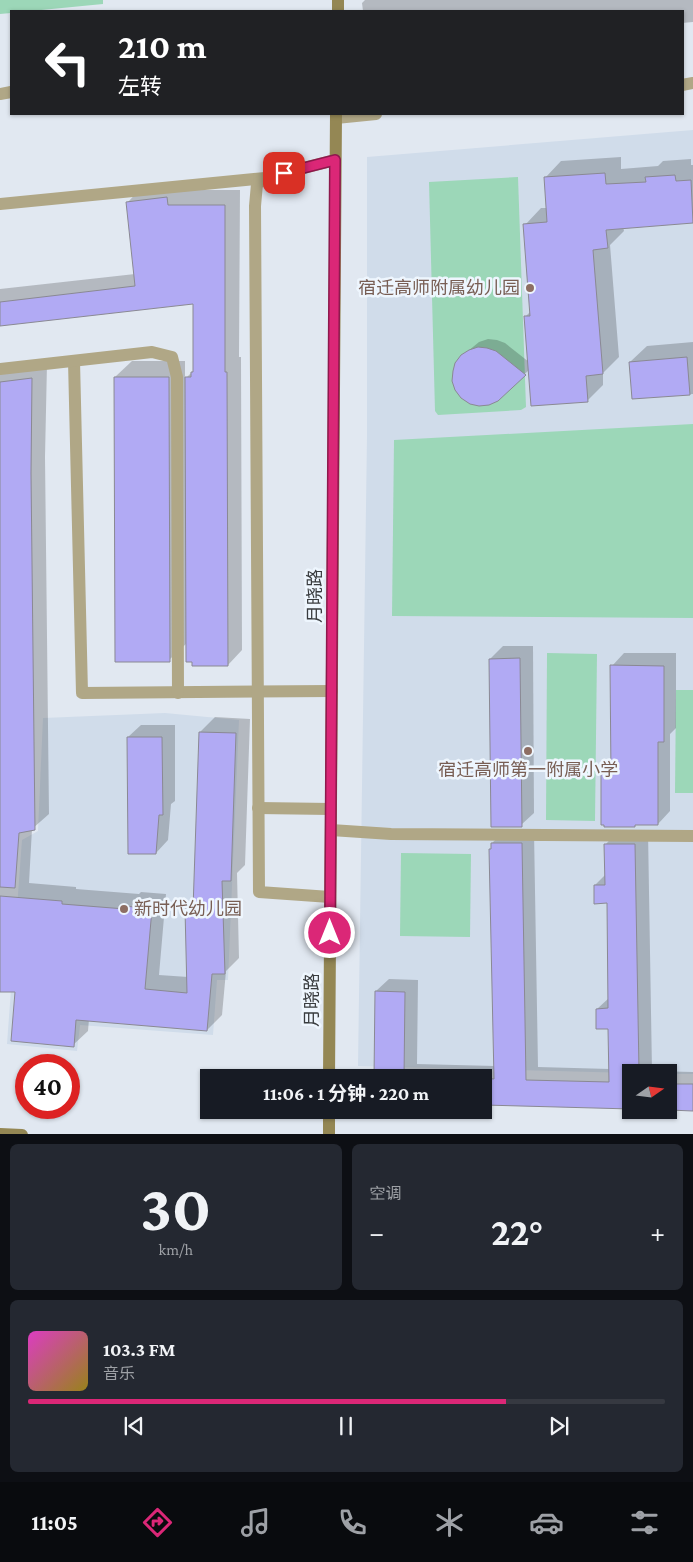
<!DOCTYPE html>
<html lang="zh">
<meta charset="utf-8">
<style>
:root{--surface:#171b24;--page:#242831;--text:#f1f3f6;--muted:#9ea1a6;--line:#363941;--accent:#db2777}
body{margin:0;font-family:"Crimson Pro","Noto Sans SC",serif;background:var(--page);color:var(--text);height:100vh;display:flex;flex-direction:column;font-size:19px;white-space:nowrap}
*{box-sizing:border-box;margin:0}
p{font-size:16px;color:var(--muted)}
.icon{flex:none;width:28px;height:28px;fill:none;stroke:currentColor;stroke-width:2;stroke-linecap:round;stroke-linejoin:round}
.map{position:relative;height:1134px;overflow:hidden}
.drawer{display:flex;flex-direction:column;gap:10px;padding:10px;background:#0d0f14;flex:1}
.drawer>*{flex:none}
.banner{position:absolute;left:10px;top:10px;width:674px;height:105px;border-radius:0px;box-shadow:0 1px 4px #0004;background:#202124;color:#fff;overflow:hidden}
.needle{width:32px;rotate:76deg}
.buttons{position:absolute;left:622px;top:1064px;display:grid;gap:10px}
.buttons a{display:grid;place-items:center;width:55px;height:55px;border-radius:0px;background:var(--surface);box-shadow:0 1px 4px #0004;font-size:25px}
.speed{position:absolute;left:15px;top:1054px;display:flex;gap:10px;font-size:25px;font-weight:700;text-align:center}
.speed>*{display:grid;place-content:center;width:65px;height:65px;border-radius:50%;background:var(--surface);box-shadow:0 1px 4px #0004;line-height:1}
.speed .limit{border:8px solid #d22;background:#fff;color:#111}
.pin{position:absolute;display:grid;place-items:center;width:42px;height:42px;color:#fff;margin:-21px;border-radius:10px;box-shadow:0 2px 8px #0006}
.me{position:absolute;width:55px;margin:-28px;rotate:0deg;stroke-linejoin:round;filter:drop-shadow(0 0 4px #0008)}
.turn{display:flex;align-items:center;gap:18px;height:105px;padding:0 25px;font-size:22px}
.turn .icon{width:65px;height:65px;stroke-width:2.5}
.turn b{display:block;font-size:35px;line-height:42px}
.big{font-size:38px;font-weight:700;line-height:1.1}
.drawer .widget{flex:1;display:flex;flex-direction:column;justify-content:center;gap:8px;min-width:0;padding:0 18px;border-radius:8px;background:var(--page)}
.drawer .dial{align-items:center;gap:0}
.dial b{font-size:65px;line-height:1}
.song{display:flex;align-items:center;gap:15px}
.cover{width:60px;height:60px;border-radius:8px;background:linear-gradient(135deg,hsl(310 70% 55%),hsl(50 70% 35%))}
.played{height:5px;border-radius:2px;background:linear-gradient(90deg,var(--accent) 75%,var(--line) 75%)}
.keys{display:flex;justify-content:space-around;direction:ltr}
.heat{display:flex;justify-content:space-between;align-items:center;font-size:28px;direction:ltr}
.drawer .tiles{flex:1;display:grid;gap:10px;grid-template-columns:1fr 1fr}
.widget:last-child{grid-column:span 2}
.trip{position:absolute;left:200px;top:1069px;width:292px;height:50px;border-radius:0px;background:var(--surface);box-shadow:0 1px 4px #0004;font-weight:700;line-height:50px;text-align:center}
.menu{display:flex;height:80px;justify-content:space-around;align-items:center;background:#090b0e;color:var(--muted)}
.menu .icon{width:35px;height:35px}
.menu .active{color:var(--accent)}
.menu b{font-size:22px;color:var(--text)}
.map>svg:first-child{display:block}
</style>
<div class="map">
<svg width="693" height="1135" viewBox="0 0 693 1135">
<rect width="100%" height="100%" fill="#e1e8f1"/>
<g fill="#d0dcea">
<path d="M693 130V1074H669V1072L631 1073 358 1066 367 436V157Z"/>
<path d="M165 713 239 720 228 980H217L213 1035 80 1025 77 1051 7 1044 22 840 38 831 43 718Z"/>
</g>
<g fill="#9cd7b8">
<path d="M0 0H103V4L31 11H11V13L0 14Z"/>
<path d="M518 177 526 407 521 410 438 415 435 411 429 182Z"/>
<path d="M693 424V618L392 616 394 440Z"/>
<path d="M547 653 597 654 595 821 546 820Z"/>
<path d="M676 690H693V793H675Z"/>
<path d="M401 853 471 854 470 937 400 936Z"/>
</g>
<g fill="#0003">
<path d="M365 0H693V22L682 23V11H363L362 3Z"/>
<path d="M621 157V169L658 166 663 161 691 159V165H693V222L623 227 624 231 610 245 619 357 603 373V385L587 401 529 370 497 400 462 356 479 342 488 339 497 340 505 343 529 362 525 317 531 311 525 225 541 208H547L545 178 561 161Z"/>
<path d="M142 187 182 190H240L239 357H241L242 650 228 665 187 643 169 660 115 377 132 361H185V379L195 369V303L0 324V289L135 274 128 202Z"/>
<path d="M693 342V394L633 398 630 362 647 346Z"/>
<path d="M47 364 45 457 49 814 32 829 29 883 76 887V889L139 894 141 892 166 894 159 975 188 977 186 910 195 901 200 732 215 717 250 719 245 865 237 873 239 958 226 971 222 1015 207 1030 89 1019 88 1031 73 1045 17 991H0V369Z"/>
<path d="M503 646H533L534 813 521 825 490 659Z"/>
<path d="M624 653H676V728L670 734V811L658 824H637L634 826 602 775 612 765V666Z"/>
<path d="M141 725H175V801L171 804 168 840 156 853 128 737Z"/>
<path d="M505 831H534L538 1067 610 1069 609 1027 597 1009 610 997 608 902 595 885 606 874V844L618 831H648L652 1071 693 1072V1109H669V1072H631V1108L484 1104V1078H375L376 991 389 979 418 980 417 1064 495 1066 492 843Z"/>
</g>
<g fill="#b1aaf4" stroke="#8a8993">
<path d="M605 173 606 184 646 182 645 177 675 175 676 181 691 180 693 223 606 230 608 248 593 250 603 374 586 376 588 402 531 406 524 316H530L523 224 547 222 544 177Z"/>
<path d="M167 197 168 205H225V372H227L228 666H192V662H186L185 377H191V372H193V304L0 326V302L135 286 126 202Z"/>
<path d="M478 347 487 348 496 351 526 375 498 401 489 405 479 406 470 404 461 398 455 390 452 381 453 371 455 363 461 355 469 350Z"/>
<path d="M687 357 690 395 632 399 629 362Z"/>
<path d="M114 377H169V378L170 662H115Z"/>
<path d="M32 378 31 473 35 830 19 833 15 888 0 887V382Z"/>
<path d="M520 658 522 827H491L489 659Z"/>
<path d="M610 665 664 666V742H658V825H635V827H604V825H601V774H611Z"/>
<path d="M199 732 236 733 231 881H222L225 974H212L207 1031 76 1020 74 1047 11 1041 15 992H0V896L62 901V904L125 909V906L152 909 145 989 187 993 185 909H193Z"/>
<path d="M127 737H162L163 815H159L156 854H128Z"/>
<path d="M491 843H522L526 1080 609 1082 608 1029H596V1009L608 1008 607 903 594 904V885H605L604 844H635L639 1071H631V1109L484 1105V1078L494 1079 489 849H491Z"/>
<path d="M375 991 405 992 404 1078H374Z"/>
<path d="M669 1084H693V1111L669 1110Z"/>
</g>
<g fill="none" stroke-linecap="round" stroke-linejoin="round">
<g stroke="#b0a786" stroke-width="12">
<path d="M0 204 265 178"/>
<path d="M74 361 82 693 332 691"/>
<path d="M0 369 152 352 172 357 177 377 178 693"/>
<path d="M258 808 331 809"/>
<path d="M331 830 391 834 693 836"/>
<path d="M330 897 259 892 255 206 257 184 268 177 335 160"/>
</g>
<g stroke="#b0a786" stroke-width="12">
<path d="M682 85 693 83"/>
<path d="M0 94 11 92"/>
<path d="M336 118 376 114"/>
</g>
<g stroke="#948754" stroke-width="12">
<path d="M338 11V0"/>
<path d="M329 1078 336 114"/>
<path d="M0 1134 22 1135"/>
<path d="M329 1135V1110"/>
</g>
</g>
<g fill="none" stroke-linecap="round" stroke-linejoin="round">
<defs>
<path id="route" d="M284 173 335 160 330 933"/>
</defs>
<use href="#route" stroke="#8e194d" stroke-width="12"/>
<use href="#route" stroke="#db2777" stroke-width="9"/>
</g>
<g fill="#8d6e63" stroke="#eef6fe" stroke-width="2">
<circle cx="530" cy="288" r="5"/>
<circle cx="528" cy="751" r="5"/>
<circle cx="124" cy="909" r="5"/>
</g>
<g text-anchor="middle" dominant-baseline="central" stroke-width="5" stroke-linejoin="round" paint-order="stroke">
<g font-size="18" fill="#785e54" stroke="#eef6fe" text-anchor="end">
<text x="520" y="288">宿迁高师附属幼儿园</text>
<text x="528" y="770" text-anchor="middle">宿迁高师第一附属小学</text>
<text x="134" y="909" text-anchor="start">新时代幼儿园</text>
</g>
<g font-size="18" fill="#393c3f" stroke="#eef6fe">
<text transform="translate(315 596) rotate(-90)">月晓路</text>
<text transform="translate(312 1000) rotate(-90)">月晓路</text>
</g>
</g>
</svg>
<div class="buttons">
<a><svg class="needle" viewBox="-14 -14 28 28"><path d="M0-13l5 13h-10z" fill="#e53935"/><path d="M0 13l5-13h-10z" fill="#9ea1a6"/></svg></a>
</div>
<div class="speed"><div class="limit">40</div></div>
<div class="pin" style="left:284px;top:173px;background:#d93025"><svg class="icon" aria-label="arrive" viewBox="0 0 24 24"><path d="M6 21V4h12l-3 4 3 4H6"/></svg></div>
<svg class="me" style="left:330px;top:933px" viewBox="-20 -20 40 40"><circle r="17" fill="#db2777" stroke="#fff" stroke-width="3"/><path d="M0-11L8 9 0 5-8 9z" fill="#fff"/></svg>
<div class="trip">11:06 · 1 分钟 · 220 m</div>
<div class="banner">
<div class="turn"><svg class="icon" aria-label="left" viewBox="0 0 24 24"><path d="M17 20v-9H6M10 6l-5 5 5 5"/></svg><div><b>210 m</b>左转</div></div>
</div>
</div>
<section class="drawer">
<div class="tiles">
<div class="widget dial"><b>30</b><p>km/h</p></div>
<div class="widget"><p>空调</p>
<div class="heat"><a>−</a><b class="big">22°</b><a>+</a></div>
</div>
<div class="widget">
<div class="song"><i class="cover"></i><div><b>103.3 FM</b><p>音乐</p></div></div>
<div class="played"></div>
<div class="keys"><svg class="icon" aria-label="previous" viewBox="0 0 24 24"><path d="M18 5L8 12l10 7zM5 5v14"/></svg><svg class="icon" aria-label="pause" viewBox="0 0 24 24"><path d="M8 5v14M16 5v14"/></svg><svg class="icon" aria-label="next" viewBox="0 0 24 24"><path d="M6 5l10 7-10 7zM19 5v14"/></svg></div>
</div>
</div>
</section>
<nav class="menu">
<b>11:05</b>
<svg class="icon active" aria-label="directions" viewBox="0 0 24 24"><path d="M12 3l9 9-9 9-9-9zM9 14v-3h6M13 9l2 2-2 2"/></svg>
<svg class="icon" aria-label="music" viewBox="0 0 24 24"><path d="M9 18V5l10-2v13"/><circle cx="6" cy="18" r="3"/><circle cx="16" cy="16" r="3"/></svg>
<svg class="icon" aria-label="phone" viewBox="0 0 24 24"><path d="M5 4h4l2 5-3 2q2 4 5 5l2-3 5 2v4C11 20 4 13 5 4z"/></svg>
<svg class="icon" aria-label="climate" viewBox="0 0 24 24"><path d="M12 3v18M4 7l16 10M4 17L20 7"/></svg>
<svg class="icon" aria-label="car" viewBox="0 0 24 24"><path d="M5 17H2v-5l4-1 3-4h7l3 4 3 1v5h-3M9 17h6M6 11h13"/><circle cx="7" cy="17" r="2"/><circle cx="17" cy="17" r="2"/></svg>
<svg class="icon" aria-label="filters" viewBox="0 0 24 24"><path d="M4 7h16M4 17h16"/><circle cx="9" cy="7" r="2"/><circle cx="15" cy="17" r="2"/></svg>
</nav>
